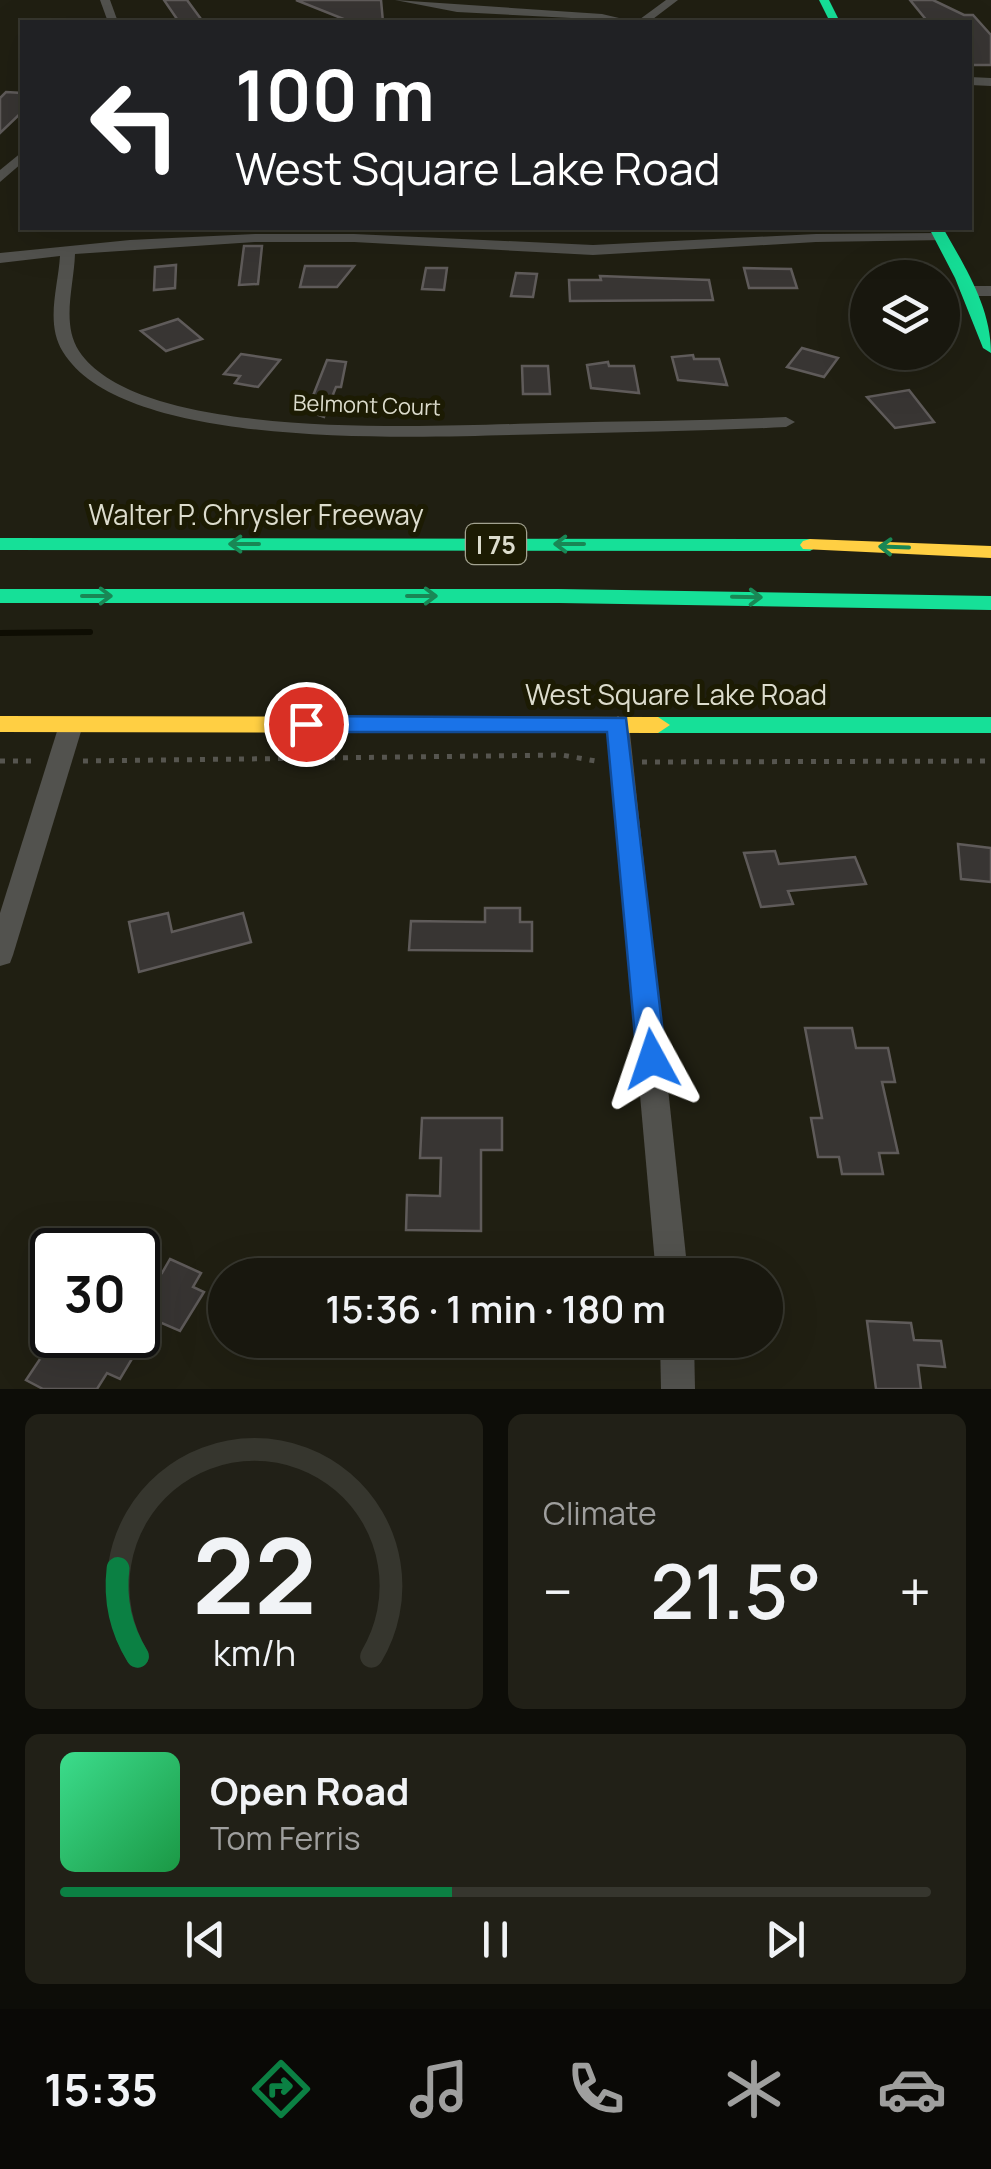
<!DOCTYPE html>
<meta charset="utf-8">
<style>
:root{--surface:#18170e;--page:#212017;--text:#f1f3f6;--muted:#9f9f9e;--line:#36362e;--accent:#0b8043}
body{margin:0;font-family:Manrope,sans-serif;background:var(--page);color:var(--text);height:100vh;display:flex;flex-direction:column;font-size:38px;white-space:nowrap}
*{box-sizing:border-box;margin:0}
p{font-size:32px;color:var(--muted)}
.icon{flex:none;width:55px;height:55px;fill:none;stroke:currentColor;stroke-width:2;stroke-linecap:round;stroke-linejoin:round}
.map{position:relative;height:1389px;overflow:hidden}
.panel{display:flex;flex-direction:column;gap:25px;padding:25px;background:#0d0d08;flex:1}
.panel>*{flex:none}
.hud{position:absolute;left:20px;top:20px;width:952px;height:210px;border-radius:0px;box-shadow:0 10px 40px #0002,0 0 0 2px var(--line);background:#202124;color:#fff;overflow:hidden}
.fabs{position:absolute;left:850px;top:260px;display:grid;gap:20px}
.fabs a{display:grid;place-items:center;width:110px;height:110px;border-radius:50%;background:var(--surface);box-shadow:0 10px 40px #0002,0 0 0 2px var(--line);font-size:50px}
.speed{position:absolute;left:30px;top:1228px;display:flex;gap:20px;font-size:50px;font-weight:700;text-align:center}
.speed>*{display:grid;place-content:center;width:130px;height:130px;border-radius:50%;background:var(--surface);box-shadow:0 10px 40px #0002,0 0 0 2px var(--line);line-height:1}
.speed .limit{border:5px solid #111;border-radius:15px;background:#fff;color:#111}
.pin{position:absolute;display:grid;place-items:center;width:85px;height:85px;color:#fff;margin:-42px;border:5px solid #fff;border-radius:50%;box-shadow:0 2px 10px #0007}
.me{position:absolute;width:110px;margin:-55px;rotate:355deg;stroke-linejoin:round;filter:drop-shadow(0 0 8px #0008)}
.turn{display:flex;align-items:center;gap:35px;height:210px;padding:0 50px;font-size:45px}
.turn .icon{width:130px;height:130px;stroke-width:2.5}
.turn b{display:block;font-size:70px;line-height:85px}
.big{font-size:75px;font-weight:600;line-height:1.1}
.panel .widget{flex:1;display:flex;flex-direction:column;justify-content:center;gap:15px;min-width:0;padding:0 35px;border-radius:15px;background:var(--page)}
.panel .dial{align-items:center;gap:0}
.dial svg{height:260px;overflow:visible;fill:none;stroke:var(--line);stroke-width:7;stroke-linecap:round;text-anchor:middle}
.dial text{fill:var(--text);stroke:none}
.song{display:flex;align-items:center;gap:30px}
.cover{width:120px;height:120px;border-radius:15px;background:linear-gradient(135deg,hsl(150 70% 55%),hsl(140 70% 35%))}
.played{height:10px;border-radius:5px;background:linear-gradient(90deg,var(--accent) 45%,var(--line) 45%)}
.keys{display:flex;justify-content:space-around;direction:ltr}
.heat{display:flex;justify-content:space-between;align-items:center;font-size:55px;direction:ltr}
.panel .tiles{flex:1;display:grid;gap:25px;grid-template-columns:1fr 1fr}
.widget:last-child{grid-column:span 2}
.trip{position:absolute;left:208px;top:1258px;width:575px;height:100px;border-radius:50px;background:var(--surface);box-shadow:0 10px 40px #0002,0 0 0 2px var(--line);font-weight:600;line-height:100px;text-align:center}
.menu{display:flex;height:160px;justify-content:space-around;align-items:center;background:#0a0906;color:var(--muted)}
.menu .icon{width:70px;height:70px}
.menu .current{color:var(--accent)}
.menu b{font-size:45px;color:var(--text)}
.map>svg:first-child{display:block}
</style>
<div class="map">
<svg width="991" height="1389" viewBox="0 0 991 1389">
<rect width="100%" height="100%" fill="#201f12"/>
<g fill="none" stroke-linecap="round" stroke-linejoin="round">
<path stroke="#0e0d03" stroke-width="6" d="M0 633 90 632"/>
</g>
<g fill="#383533" stroke="#5f5b5a" stroke-width="2.5">
<path d="M164 0H187L201 19 179 22Z"/>
<path d="M296 0H381L383 22H351Z"/>
<path d="M910 0H933L964 15H973L991 35V65H970V22H928Z"/>
<path d="M6 92 22 93V112L0 133V98Z"/>
<path d="M244 246H262L258 284 239 285Z"/>
<path d="M176 265 175 288 154 290 155 267Z"/>
<path d="M305 266H354L337 287H300Z"/>
<path d="M426 268H447L444 290 422 289Z"/>
<path d="M744 268 791 269 797 288H749Z"/>
<path d="M516 273 537 274 533 297 511 296Z"/>
<path d="M600 276 709 280 713 300 570 301 569 280H601Z"/>
<path d="M178 319 202 339 166 351 141 331Z"/>
<path d="M802 348 838 358 824 377 787 367Z"/>
<path d="M241 354 280 360 258 387 235 383 240 376 224 374Z"/>
<path d="M693 355 694 359H719L727 385 678 380 672 357Z"/>
<path d="M327 360 346 362 341 387H336L324 417 307 411Z"/>
<path d="M608 362 609 366H634L639 393 591 388 587 365Z"/>
<path d="M522 366H548L550 394H523Z"/>
<path d="M909 390 934 422 895 428 867 397Z"/>
<path d="M958 844 991 848V882L961 879Z"/>
<path d="M775 851 779 864 855 857 866 884 788 891 793 904 761 907 744 853Z"/>
<path d="M485 908H520V922H532V951L409 950 411 921 485 922Z"/>
<path d="M168 913 172 932 243 913 251 942 139 972 129 922Z"/>
<path d="M805 1028H852L856 1048H888L895 1082H882L898 1153H879L883 1174H842L839 1157H818L811 1118H822Z"/>
<path d="M422 1118H502V1150H481V1231L406 1230 407 1195 440 1196 441 1158H420Z"/>
<path d="M170 1259 201 1273 193 1287 204 1292 180 1331 155 1320 120 1379 107 1373 97 1389H43L26 1380 56 1335 73 1343 78 1335H138V1262L162 1273Z"/>
<path d="M867 1321 911 1323 914 1340 941 1341 945 1367 918 1365 921 1389H876Z"/>
</g>
<g fill="none" stroke-linecap="round" stroke-linejoin="round">
<g stroke="#56554f" stroke-width="5" stroke-dasharray="5 8" stroke-linecap="butt">
<path d="M0 761H37"/>
<path d="M83 761 562 755 601 762"/>
<path d="M642 762 991 761"/>
</g>
<g fill="#52524e" fill-rule="evenodd">
<path d="M100 0H110L118 22H108Z"/>
<path d="M395 0 602 14 636 22 666 0H678L649 22 457 12Z"/>
<path d="M970 77 991 78V86L970 85Z"/>
<path d="M22 152V163L0 182V170Z"/>
<path d="M941 233 948 237 946 240 816 242 593 255 354 242H255L75 254C74 286 61 323 79 351 141 445 447 425 550 423 629 421 707 421 786 417L795 422 786 427C708 431 629 432 551 434 441 436 127 456 63 352 45 323 58 288 60 256L0 263V253L130 240 255 234H354L593 245 816 234Z"/>
<path d="M991 286V296H968L960 291 968 286Z"/>
<path d="M618 716 629 724 688 1275H656L607 724Z"/>
<path d="M71 717 83 725 13 955 10 963 0 966V913L59 725Z"/>
<path d="M660 1340H694L695 1389H661Z"/>
</g>
<g fill="#16e098" fill-rule="evenodd">
<path d="M819 0H829L840 22H830Z"/>
<path d="M929 228H943C965 267 991 307 991 353L983 348 955 278Z"/>
<path d="M0 538 810 539 820 545 810 551 0 550Z"/>
<path d="M0 589H559L991 596V610L559 603H0Z"/>
<path d="M658 717H991V733H658L646 725Z"/>
</g>
<g fill="#ffcf43" fill-rule="evenodd">
<path d="M810 539 991 546V558L803 549 800 545 803 541Z"/>
<path d="M0 716 658 717 670 725 658 733 0 732Z"/>
</g>
</g>
<defs><path id="oneway-shaft" d="M-6 0H5M1.5-3L5.5 0L1.5 3" fill="none" stroke-width="1.6" stroke-linecap="round" stroke-linejoin="round" transform="scale(2.5)"/></defs>
<g stroke="#198755">
<use href="#oneway-shaft" transform="translate(244 544) rotate(-180)"/>
<use href="#oneway-shaft" transform="translate(569 544) rotate(180)"/>
<use href="#oneway-shaft" transform="translate(894 547) rotate(-178)"/>
<use href="#oneway-shaft" transform="translate(97 596)"/>
<use href="#oneway-shaft" transform="translate(422 596)"/>
<use href="#oneway-shaft" transform="translate(747 597) rotate(1)"/>
</g>
<path fill="#1a73e8" stroke="#114b97" stroke-width="2.5" d="M306 716 626 718 666 1059 662 1068 652 1072 641 1068 637 1059 607 732H306L294 724Z"/>
<g text-anchor="middle" dominant-baseline="central" stroke-width="10" stroke-linejoin="round" paint-order="stroke">
<g font-size="22" fill="#dcdccd" stroke="#1c1b03">
<text transform="translate(367 405) rotate(2)">Belmont Court</text>
</g>
<rect fill="#1c1b03" stroke="#a2a290" stroke-width="2.5" x="466" y="524" width="60" height="40" rx="8"/>
<g font-size="25" font-weight="bold" fill="#dcdccd">
<text x="496" y="544">I 75</text>
</g>
<g font-size="28" fill="#dcdccd" stroke="#1c1b03">
<text x="256" y="514">Walter P. Chrysler Freeway</text>
<text x="676" y="694">West Square Lake Road</text>
</g>
</g>
</svg>
<div class="fabs">
<a><svg class="icon" aria-label="layers" viewBox="0 0 24 24"><path d="M12 4l9 5-9 5-9-5zM3 14l9 5 9-5"/></svg></a>
</div>
<div class="speed"><div class="limit">30</div></div>
<div class="pin" style="left:306px;top:724px;background:#d93025"><svg class="icon" aria-label="arrive" viewBox="0 0 24 24"><path d="M6 21V4h12l-3 4 3 4H6"/></svg></div>
<svg class="me" style="left:652px;top:1059px" viewBox="-20 -20 40 40"><path d="M0-17L14 15 0 8-14 15z" fill="#1a73e8" stroke="#fff" stroke-width="4"/></svg>
<div class="trip">15:36 · 1 min · 180 m</div>
<div class="hud">
<div class="turn"><svg class="icon" aria-label="left" viewBox="0 0 24 24"><path d="M17 20v-9H6M10 6l-5 5 5 5"/></svg><div><b>100 m</b>West Square Lake Road</div></div>
</div>
</div>
<section class="panel">
<div class="tiles">
<div class="widget dial"><svg viewBox="0 0 100 80">
<path d="M14 69A42 42 0 1 1 86 69"/>
<path d="M14 69A42 42 0 0 1 8 42" stroke="#0b8043"/>
<text x="50" y="56" font-size="32" font-weight="700">22</text>
<text x="50" y="72" font-size="11">km/h</text>
</svg></div>
<div class="widget"><p>Climate</p>
<div class="heat"><a>−</a><b class="big">21.5°</b><a>+</a></div>
</div>
<div class="widget">
<div class="song"><i class="cover"></i><div><b>Open Road</b><p>Tom Ferris</p></div></div>
<div class="played"></div>
<div class="keys"><svg class="icon" aria-label="previous" viewBox="0 0 24 24"><path d="M18 5L8 12l10 7zM5 5v14"/></svg><svg class="icon" aria-label="pause" viewBox="0 0 24 24"><path d="M8 5v14M16 5v14"/></svg><svg class="icon" aria-label="next" viewBox="0 0 24 24"><path d="M6 5l10 7-10 7zM19 5v14"/></svg></div>
</div>
</div>
</section>
<nav class="menu">
<b>15:35</b>
<svg class="icon current" aria-label="directions" viewBox="0 0 24 24"><path d="M12 3l9 9-9 9-9-9zM9 14v-3h6M13 9l2 2-2 2"/></svg>
<svg class="icon" aria-label="music" viewBox="0 0 24 24"><path d="M9 18V5l10-2v13"/><circle cx="6" cy="18" r="3"/><circle cx="16" cy="16" r="3"/></svg>
<svg class="icon" aria-label="phone" viewBox="0 0 24 24"><path d="M5 4h4l2 5-3 2q2 4 5 5l2-3 5 2v4C11 20 4 13 5 4z"/></svg>
<svg class="icon" aria-label="climate" viewBox="0 0 24 24"><path d="M12 3v18M4 7l16 10M4 17L20 7"/></svg>
<svg class="icon" aria-label="car" viewBox="0 0 24 24"><path d="M5 17H2v-5l4-1 3-4h7l3 4 3 1v5h-3M9 17h6M6 11h13"/><circle cx="7" cy="17" r="2"/><circle cx="17" cy="17" r="2"/></svg>
</nav>
